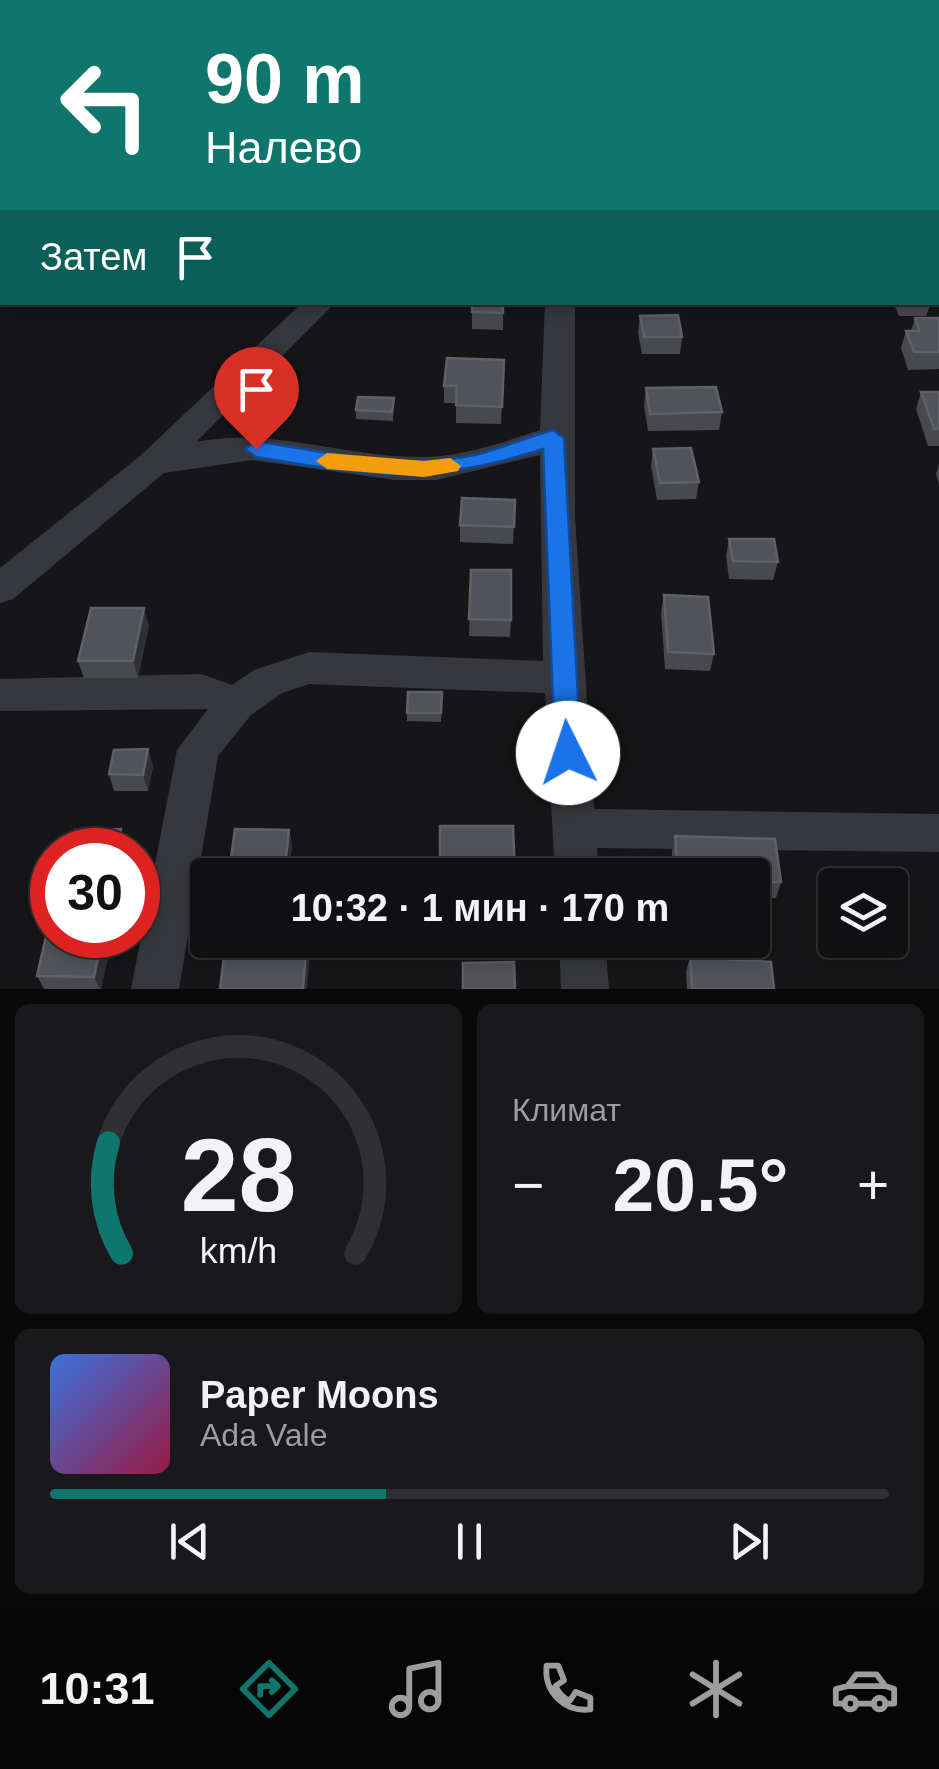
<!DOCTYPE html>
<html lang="ru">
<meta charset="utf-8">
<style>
:root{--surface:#101012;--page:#19191b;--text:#f1f3f6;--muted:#9c9d9f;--line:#303032;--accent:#0f766e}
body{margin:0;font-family:Arial,sans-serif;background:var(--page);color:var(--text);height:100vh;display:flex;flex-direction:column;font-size:38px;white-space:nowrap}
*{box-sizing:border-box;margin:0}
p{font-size:32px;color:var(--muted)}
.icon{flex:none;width:55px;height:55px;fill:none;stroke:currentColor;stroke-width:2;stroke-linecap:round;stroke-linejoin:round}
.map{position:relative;height:989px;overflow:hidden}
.side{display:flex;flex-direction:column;gap:15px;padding:15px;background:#09090a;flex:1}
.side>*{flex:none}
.guide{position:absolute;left:0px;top:0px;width:940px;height:305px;box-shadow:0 5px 15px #0003,0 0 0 2px var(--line);background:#0f766e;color:#fff;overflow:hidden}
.buttons{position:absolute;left:818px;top:868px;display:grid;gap:20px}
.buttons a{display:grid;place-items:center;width:90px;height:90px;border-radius:10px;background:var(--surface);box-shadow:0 5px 15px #0003,0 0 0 2px var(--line);font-size:50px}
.speed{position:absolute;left:30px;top:828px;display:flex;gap:20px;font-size:50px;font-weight:700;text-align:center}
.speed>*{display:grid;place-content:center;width:130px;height:130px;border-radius:50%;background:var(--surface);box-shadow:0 5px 15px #0003,0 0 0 2px var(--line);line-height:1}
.speed .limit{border:15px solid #d22;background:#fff;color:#111}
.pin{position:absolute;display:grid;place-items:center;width:85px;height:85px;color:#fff;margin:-102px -42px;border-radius:50% 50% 50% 0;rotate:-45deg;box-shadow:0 0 10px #0007}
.pin .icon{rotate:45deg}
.me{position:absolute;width:110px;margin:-55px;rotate:356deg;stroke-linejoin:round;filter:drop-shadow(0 0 8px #0008)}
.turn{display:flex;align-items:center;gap:35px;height:210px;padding:0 40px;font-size:45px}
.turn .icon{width:130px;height:130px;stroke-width:2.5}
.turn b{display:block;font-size:70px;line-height:85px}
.then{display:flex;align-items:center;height:95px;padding:0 40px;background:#0003;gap:20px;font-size:38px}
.big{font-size:75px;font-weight:700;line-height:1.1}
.side .widget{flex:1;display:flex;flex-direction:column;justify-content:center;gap:15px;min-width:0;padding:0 35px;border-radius:15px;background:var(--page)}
.side .dial{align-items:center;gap:0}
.dial svg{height:260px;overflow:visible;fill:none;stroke:var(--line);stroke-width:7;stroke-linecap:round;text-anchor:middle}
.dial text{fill:var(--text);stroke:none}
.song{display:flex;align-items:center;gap:30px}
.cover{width:120px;height:120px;border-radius:15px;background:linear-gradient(135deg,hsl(220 70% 55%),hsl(340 70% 35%))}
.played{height:10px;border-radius:5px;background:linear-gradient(90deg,var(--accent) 40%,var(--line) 40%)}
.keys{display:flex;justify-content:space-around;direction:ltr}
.heat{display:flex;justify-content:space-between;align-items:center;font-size:55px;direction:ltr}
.side .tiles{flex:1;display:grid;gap:15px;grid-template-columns:1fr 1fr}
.widget:last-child{grid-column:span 2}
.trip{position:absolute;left:190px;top:858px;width:580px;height:100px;border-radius:10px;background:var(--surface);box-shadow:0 5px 15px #0003,0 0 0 2px var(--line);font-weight:700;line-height:100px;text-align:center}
.menu{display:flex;height:160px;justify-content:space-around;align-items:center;background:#060607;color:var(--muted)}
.menu .icon{width:70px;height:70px}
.menu .selected{color:var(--accent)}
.menu b{font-size:45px;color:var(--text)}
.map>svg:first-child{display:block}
</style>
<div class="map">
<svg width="939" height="989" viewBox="0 0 939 989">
<rect width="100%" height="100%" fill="#161618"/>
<path fill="#2c353c" d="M0 0H861L2 2 0 207Z"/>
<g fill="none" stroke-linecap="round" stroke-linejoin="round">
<g fill="#37383d" fill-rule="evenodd">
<rect x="938" y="156" width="1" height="16"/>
<path d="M938 234 939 235V255L938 254Z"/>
<path d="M303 302H336L196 442C272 427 344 457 419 457 461 457 501 443 540 430L545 302H575V517L594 809 939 814V852L597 848 599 875H555L545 693 309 684 282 693 251 715 218 756 179 989H131L177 750 208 709 0 711V679L201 674 232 685 254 670 309 652 543 661 540 455 436 480H395L252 460 164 473 13 599 0 603V568L140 456Z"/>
<path d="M559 940H605L609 989H561Z"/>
</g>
</g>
<g fill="#47494d">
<path d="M472 302H503V330L472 329Z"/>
<path d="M893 302H931L926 316H899Z"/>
<path d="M640 316 682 337 680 354H642L638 333Z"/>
<path d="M915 318H939V369L908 370 901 348 906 331H911Z"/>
<path d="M504 360 501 424 456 423V403H444V386Z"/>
<path d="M646 388 722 412 719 430 648 431 644 406Z"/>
<path d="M921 392H939V446H928L916 409Z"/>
<path d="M394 398 393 421 356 419V410Z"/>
<path d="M653 449 699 482 696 499 657 500 651 466Z"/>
<path d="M939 464V484L936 474Z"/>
<path d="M515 500 513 544 460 542V525Z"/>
<path d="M729 539 778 562 773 580 729 579 726 556Z"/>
<path d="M471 570 511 620 510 637 469 636Z"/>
<path d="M664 595 714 654 710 671 665 669 661 612Z"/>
<path d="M149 625 138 678H84L78 661Z"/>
<path d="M442 692 441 722 407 721V713Z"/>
<path d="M153 766 148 791H114L109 774Z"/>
<path d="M289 830 292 846 288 875H232L230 865Z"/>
<path d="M675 836 781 882 776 898 752 897V875H674L672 852Z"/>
<path d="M52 935H105L110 947 101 989H44L37 976Z"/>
<path d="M690 957 774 989H687L686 972Z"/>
</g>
<g fill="#2f3033">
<path d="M144 608 149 625 138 678 133 661Z"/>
<path d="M148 749 153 766 148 791 143 775Z"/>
<path d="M121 829 127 845 126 850H118Z"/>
<path d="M289 830 292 846 288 875H286L285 866Z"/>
<path d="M103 935H105L110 947 101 989H100L94 977Z"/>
<path d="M307 940 310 953 307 989H303Z"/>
</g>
<g fill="#525359" stroke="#5f6168" stroke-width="2.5">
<rect x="938" y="78" width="1" height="24"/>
<path d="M472 302H503V313L472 312Z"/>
<path d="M678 315 682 337H644L640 316Z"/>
<path d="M915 318H939V352H914L906 331H919Z"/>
<path d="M447 358 504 360 502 407 456 405 457 386H444Z"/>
<path d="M716 387 722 412 650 414 646 388Z"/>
<path d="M921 392H939V429H934Z"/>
<path d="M358 397 394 398 392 412 356 410Z"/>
<path d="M691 448 699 482 660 483 653 449Z"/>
<path d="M462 498 515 500 514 527 460 525Z"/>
<path d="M729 539H774L778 562 733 561Z"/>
<path d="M471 570H511V620L469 619Z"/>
<path d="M664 595 708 597 714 654 668 652Z"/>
<path d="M91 608H144L133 661H78Z"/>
<path d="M408 692H442L441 713H407Z"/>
<path d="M148 749 143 775 109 774 114 750Z"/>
<path d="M440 826H513L515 875H440Z"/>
<path d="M121 829 118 850H71L75 830Z"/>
<path d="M235 829 289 830 285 866 230 865Z"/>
<path d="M675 836 775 839 781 882H752V875H678Z"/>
<path d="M47 932H52V935H103L94 977 37 976Z"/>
<path d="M226 940H307L303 989H220Z"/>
<path d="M690 957 771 962 774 989H692Z"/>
<path d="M514 962 515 989H463V963Z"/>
</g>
<path fill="#1a73e8" stroke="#114b97" stroke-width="2.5" d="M553 430 564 438 581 753 578 761H558L555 753 543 449C427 486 372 476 256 457L245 449 256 441C329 453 406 471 479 454 504 447 528 437 553 430Z"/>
<path fill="#f59e0b" d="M327 453 424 461 450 458 461 466 458 471 424 477 327 469 316 461Z"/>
</svg>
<div class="buttons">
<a><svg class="icon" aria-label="layers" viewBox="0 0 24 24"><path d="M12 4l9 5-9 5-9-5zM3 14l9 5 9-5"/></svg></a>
</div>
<div class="speed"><div class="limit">30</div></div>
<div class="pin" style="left:256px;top:449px;background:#d93025"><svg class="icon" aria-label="arrive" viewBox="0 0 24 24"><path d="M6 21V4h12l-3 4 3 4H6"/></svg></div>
<svg class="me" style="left:568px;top:753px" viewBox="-20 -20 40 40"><circle r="19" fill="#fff"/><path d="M0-13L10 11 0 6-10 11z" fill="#1a73e8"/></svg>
<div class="trip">10:32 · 1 мин · 170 m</div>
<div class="guide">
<div class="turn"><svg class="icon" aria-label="left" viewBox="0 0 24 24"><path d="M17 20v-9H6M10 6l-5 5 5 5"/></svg><div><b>90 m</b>Налево</div></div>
<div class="then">Затем<svg class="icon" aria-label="arrive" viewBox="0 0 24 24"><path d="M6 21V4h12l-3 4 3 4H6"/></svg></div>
</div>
</div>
<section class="side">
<div class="tiles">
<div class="widget dial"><svg viewBox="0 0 100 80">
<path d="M14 69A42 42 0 1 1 86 69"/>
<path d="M14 69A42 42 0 0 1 10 35" stroke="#0f766e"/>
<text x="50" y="56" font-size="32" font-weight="700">28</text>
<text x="50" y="72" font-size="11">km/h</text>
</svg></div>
<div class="widget"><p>Климат</p>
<div class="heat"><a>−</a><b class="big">20.5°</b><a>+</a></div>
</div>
<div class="widget">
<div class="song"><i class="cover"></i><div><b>Paper Moons</b><p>Ada Vale</p></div></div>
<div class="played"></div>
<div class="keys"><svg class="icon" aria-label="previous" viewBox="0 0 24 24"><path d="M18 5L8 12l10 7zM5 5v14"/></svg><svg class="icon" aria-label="pause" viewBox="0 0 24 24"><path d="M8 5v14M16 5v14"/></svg><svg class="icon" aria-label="next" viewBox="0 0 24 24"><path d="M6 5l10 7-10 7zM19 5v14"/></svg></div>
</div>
</div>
</section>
<nav class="menu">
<b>10:31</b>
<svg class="icon selected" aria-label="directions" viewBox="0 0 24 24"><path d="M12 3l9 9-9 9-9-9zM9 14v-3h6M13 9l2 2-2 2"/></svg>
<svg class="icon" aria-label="music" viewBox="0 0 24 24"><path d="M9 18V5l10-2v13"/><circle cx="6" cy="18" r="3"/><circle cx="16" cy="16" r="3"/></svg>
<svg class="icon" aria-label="phone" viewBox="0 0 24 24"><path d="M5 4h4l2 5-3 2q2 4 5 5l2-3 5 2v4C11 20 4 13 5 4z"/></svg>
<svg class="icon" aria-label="climate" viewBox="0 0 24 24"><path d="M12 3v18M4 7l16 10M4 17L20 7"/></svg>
<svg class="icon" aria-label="car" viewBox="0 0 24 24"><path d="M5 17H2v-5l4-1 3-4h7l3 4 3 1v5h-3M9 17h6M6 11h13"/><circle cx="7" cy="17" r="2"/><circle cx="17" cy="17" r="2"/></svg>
</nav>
